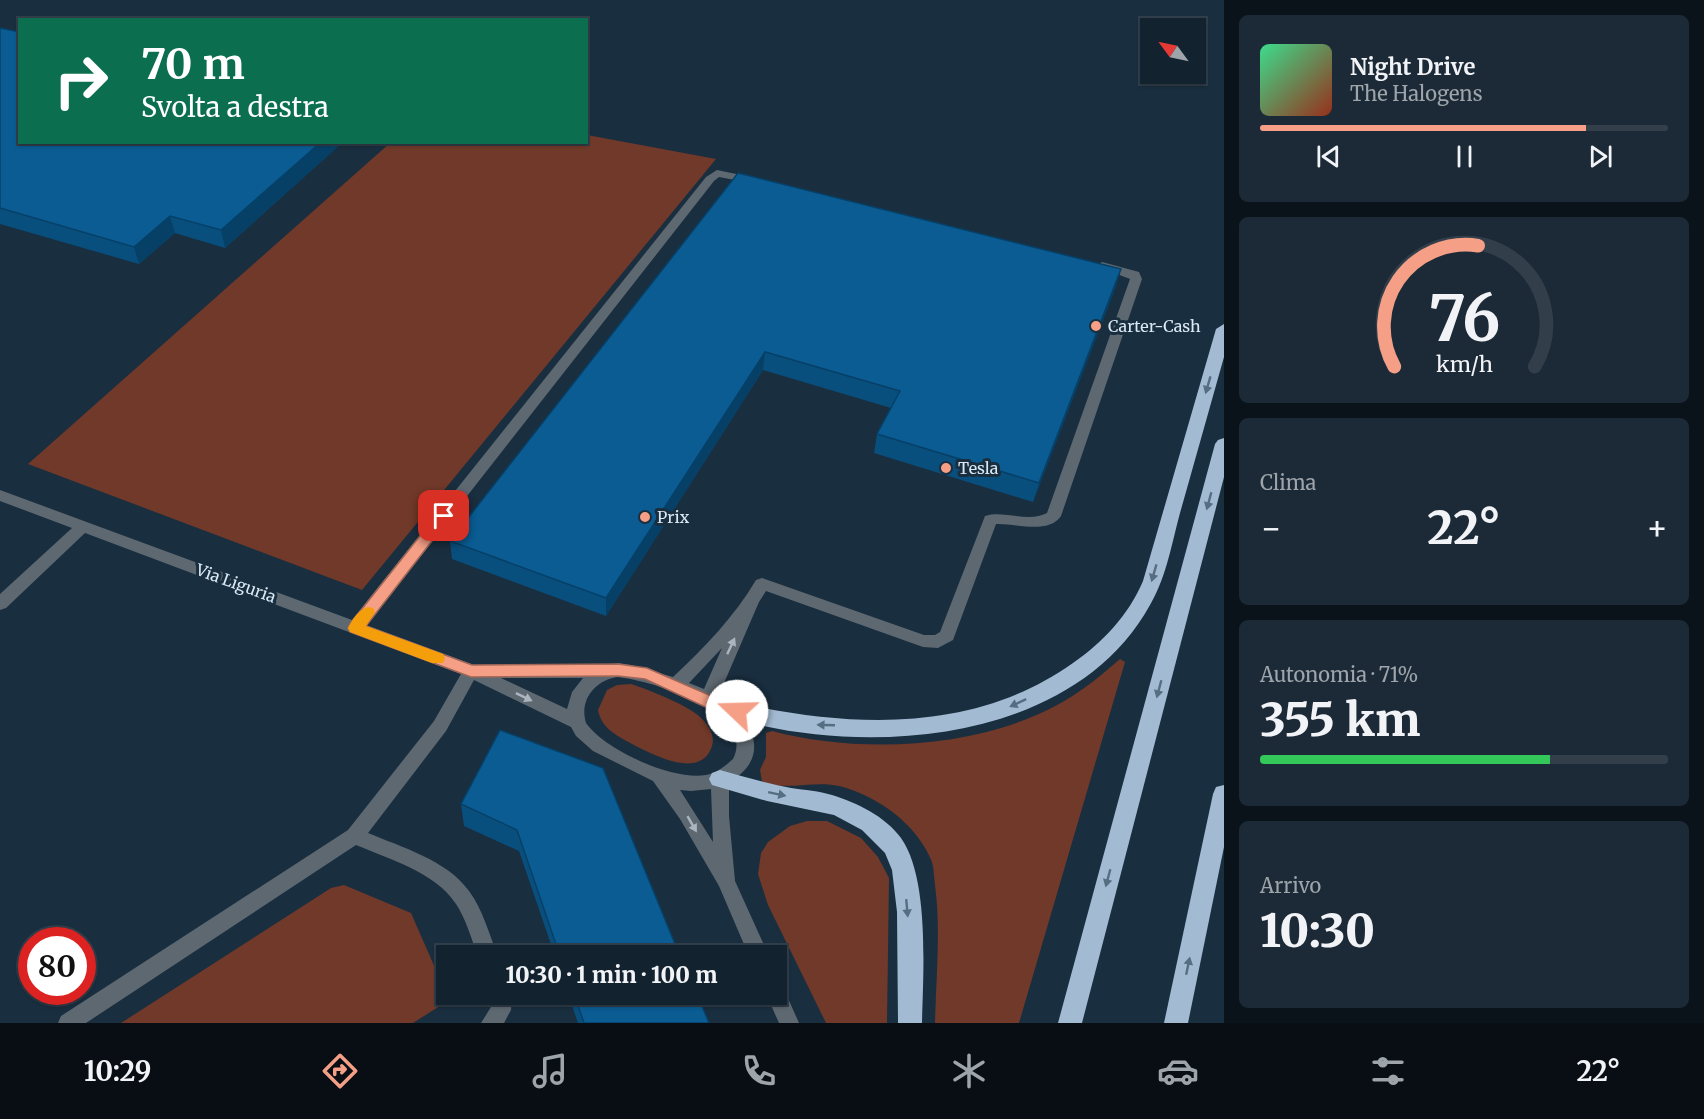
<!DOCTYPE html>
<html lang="it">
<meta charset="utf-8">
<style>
:root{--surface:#13222f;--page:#1c2a37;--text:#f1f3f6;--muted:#9da4aa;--line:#323f4b;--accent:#f49f86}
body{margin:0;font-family:Merriweather,serif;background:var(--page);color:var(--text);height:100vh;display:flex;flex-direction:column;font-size:22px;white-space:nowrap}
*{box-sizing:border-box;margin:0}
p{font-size:20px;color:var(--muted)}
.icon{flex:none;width:33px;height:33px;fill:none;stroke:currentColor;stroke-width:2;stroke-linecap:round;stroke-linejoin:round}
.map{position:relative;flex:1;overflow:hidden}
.drawer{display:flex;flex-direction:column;gap:15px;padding:15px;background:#0a131a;width:480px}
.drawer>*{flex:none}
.top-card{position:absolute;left:18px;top:18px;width:570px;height:126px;border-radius:0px;box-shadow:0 2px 4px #0004,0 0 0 2px var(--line);background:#0b6e4f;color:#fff;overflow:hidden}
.needle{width:39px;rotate:303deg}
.fabs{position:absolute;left:1140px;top:18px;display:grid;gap:12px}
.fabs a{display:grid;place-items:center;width:66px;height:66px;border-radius:0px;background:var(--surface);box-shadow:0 2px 4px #0004,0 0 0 2px var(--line);font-size:30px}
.speed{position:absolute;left:18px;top:927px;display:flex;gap:12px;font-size:30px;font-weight:700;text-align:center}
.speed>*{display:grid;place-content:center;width:78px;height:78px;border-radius:50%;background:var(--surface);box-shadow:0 2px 4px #0004,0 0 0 2px var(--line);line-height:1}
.speed .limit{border:9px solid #d22;background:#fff;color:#111}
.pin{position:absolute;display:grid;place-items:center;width:51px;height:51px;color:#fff;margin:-26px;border-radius:12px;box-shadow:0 3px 9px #0006}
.me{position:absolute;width:66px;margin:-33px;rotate:291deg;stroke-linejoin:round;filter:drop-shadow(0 0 4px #0008)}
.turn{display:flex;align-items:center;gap:21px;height:126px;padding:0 24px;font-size:27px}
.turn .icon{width:78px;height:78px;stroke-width:2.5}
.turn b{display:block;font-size:42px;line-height:51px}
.big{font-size:45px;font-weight:800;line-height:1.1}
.drawer .widget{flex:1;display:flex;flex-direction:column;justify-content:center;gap:9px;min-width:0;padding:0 21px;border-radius:9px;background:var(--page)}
.drawer .dial{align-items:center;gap:0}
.dial svg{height:156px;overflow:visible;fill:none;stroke:var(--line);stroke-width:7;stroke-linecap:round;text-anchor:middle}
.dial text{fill:var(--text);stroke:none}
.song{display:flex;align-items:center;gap:18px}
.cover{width:72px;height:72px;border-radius:9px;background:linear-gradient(135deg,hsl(150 70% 55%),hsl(10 70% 35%))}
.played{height:6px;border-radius:3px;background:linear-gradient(90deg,var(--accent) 80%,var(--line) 80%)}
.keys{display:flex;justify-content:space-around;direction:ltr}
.heat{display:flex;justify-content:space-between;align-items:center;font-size:33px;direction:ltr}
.charge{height:9px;border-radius:4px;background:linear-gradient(90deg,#34c759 71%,var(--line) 0)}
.trip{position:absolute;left:436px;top:945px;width:351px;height:60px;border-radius:0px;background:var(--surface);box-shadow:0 2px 4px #0004,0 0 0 2px var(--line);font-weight:800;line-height:60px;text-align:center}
.tab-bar{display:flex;height:96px;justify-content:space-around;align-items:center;background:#080e13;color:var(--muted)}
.tab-bar .icon{width:42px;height:42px}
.tab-bar .on{color:var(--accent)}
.tab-bar b{font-size:27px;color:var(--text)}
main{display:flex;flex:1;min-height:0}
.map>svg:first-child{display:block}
</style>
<main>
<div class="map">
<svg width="1224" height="1023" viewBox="0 0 1224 1023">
<rect width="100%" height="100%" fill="#192e3f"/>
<g fill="#713929">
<path d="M587 135 716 159 362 590 28 464 390 143 586 142Z"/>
<path d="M1120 659 1125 662 1019 1023H935C936 977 941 930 935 885 934 878 934 869 932 862 917 824 878 796 839 786 814 780 782 792 762 781L760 770 766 757V733L772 731C854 753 963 749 1041 713 1071 700 1096 680 1120 659Z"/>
<path d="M631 684C649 690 692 706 704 721 710 728 715 737 712 746 701 781 652 754 632 744 616 735 602 729 598 710L607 690 617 685Z"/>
<path d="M807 821H827L861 838 878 857 889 878 887 1023H826L768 905 758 874 761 853 768 842 790 826Z"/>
<path d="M344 885 411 913 446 993 443 1004 413 1023H121L331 888Z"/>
</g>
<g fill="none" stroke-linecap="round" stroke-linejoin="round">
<g fill="#5e6871" fill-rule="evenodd">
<path d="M717 170 760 179 762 181 756 184 719 177 714 181 366 625 474 665 607 666 618 663 631 665 673 677C704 648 735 616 756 580L762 578 924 635H935L940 632 985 516C1004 510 1029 523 1047 513L1130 279 1096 266 1102 262 1139 272 1142 279 1061 516C1048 535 1015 523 996 524L953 640 938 648 923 647 766 591 759 602 718 697C753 716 773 758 729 782V816L735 881 769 956H749L719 886 680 819 653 781 593 751 576 736 571 727 474 680 446 731 368 833C401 847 447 860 469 891 483 910 489 934 498 956H478C471 938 466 919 456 904 435 872 389 859 356 845L86 1023H58L61 1016 348 830 434 721 461 674 85 533 6 608 0 610V594L72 528 0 501V490L352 620 706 177ZM722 648 704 689 689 683ZM618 677C651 681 757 710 733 759 725 766 717 773 706 775 673 781 605 750 586 723 579 700 595 680 618 677ZM501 678H583L572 692 567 709ZM711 789 713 842 680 790 691 791Z"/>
<path d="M777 985 783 987 799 1023H779L766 994H777Z"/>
<path d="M492 994H512L511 1010 504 1023H481L491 1007Z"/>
</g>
<g fill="#a3bbd2" fill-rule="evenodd">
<path d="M1224 324V357C1210 407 1196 456 1182 506 1172 540 1168 574 1150 605 1071 748 853 759 715 713L712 707 715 701 722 699C840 727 969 737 1073 663 1103 642 1128 616 1143 581L1216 329Z"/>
<path d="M1224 438V477L1082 1023H1058L1215 444 1218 440Z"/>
<path d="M720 770C744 777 767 783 791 788 805 790 819 791 832 795 857 803 885 816 901 838 930 879 923 974 922 1023H898L897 912 892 870 885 853 862 830 834 815 767 801 712 785 709 779 712 773Z"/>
<path d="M1224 785V847L1188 1023H1164L1213 794 1216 787Z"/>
</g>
</g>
<g fill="#094f7e">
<path d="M0 28 343 142 225 248 175 233 139 264 0 224Z"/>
<path d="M738 173 1116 286 1033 502 874 453 877 434 891 408 763 370 606 616 452 559 450 541Z"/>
<path d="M500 730 680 956H555L519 851 464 826 461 804Z"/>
<path d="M568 994H697L709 1023H578Z"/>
</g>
<g fill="#074067">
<path d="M321 142H343L225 248 221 230Z"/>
<path d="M170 216 175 233 139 264 134 247Z"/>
<path d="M1121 269 1116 286 1033 502 1039 483Z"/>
<path d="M765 352 763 370 606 616V598Z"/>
</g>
<g fill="#0a5c93" stroke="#074067" stroke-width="1.5">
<path d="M0 28 20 32V142H321L221 230 170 216 134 247 0 208Z"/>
<path d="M738 173 1121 269 1039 483 877 434 900 391 765 352 606 598 450 541Z"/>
<path d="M500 730 603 768 680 956H560L517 830 461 804Z"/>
<path d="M574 994H697L709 1023H584Z"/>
</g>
<defs><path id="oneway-solid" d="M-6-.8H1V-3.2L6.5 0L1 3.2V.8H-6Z" transform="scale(1.5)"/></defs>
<g fill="#576d81">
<use href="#oneway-solid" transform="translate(1208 385) rotate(106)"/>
<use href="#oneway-solid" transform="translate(1209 501) rotate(105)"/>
<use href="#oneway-solid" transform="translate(1154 573) rotate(106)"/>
<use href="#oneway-solid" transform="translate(1159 689) rotate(105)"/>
<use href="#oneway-solid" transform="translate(1018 703) rotate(155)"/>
<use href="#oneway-solid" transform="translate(826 725) rotate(-178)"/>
<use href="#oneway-solid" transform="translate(777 794) rotate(12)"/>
<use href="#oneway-solid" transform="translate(1108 878) rotate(105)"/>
<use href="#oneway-solid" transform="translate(907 908) rotate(85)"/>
<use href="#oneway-solid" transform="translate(1188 966) rotate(-78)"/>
</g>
<g fill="#aab5c0">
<use href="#oneway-solid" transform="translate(731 646) rotate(-65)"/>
<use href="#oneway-solid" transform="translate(524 697) rotate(26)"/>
<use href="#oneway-solid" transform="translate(692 824) rotate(60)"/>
</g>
<path fill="#f49f86" stroke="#9f6757" stroke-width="1.5" d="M444 511 449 512 451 516 449 519 366 626 472 665 618 664 647 668 725 702 742 707 745 711 742 716 737 717 716 712 645 679 618 676 471 677 350 632 348 628 350 624 439 512Z"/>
<path fill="#f59e0b" d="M368 607 373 608 375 612 366 626 443 654 445 658 443 663H432L350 632 348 628C352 620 359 609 368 607Z"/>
<g fill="#f49f86" stroke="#192e3f" stroke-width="2">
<circle cx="1096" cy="326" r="6"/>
<circle cx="946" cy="468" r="6"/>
<circle cx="645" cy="517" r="6"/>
</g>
<g text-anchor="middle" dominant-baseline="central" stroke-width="6" stroke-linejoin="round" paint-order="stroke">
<g font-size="16" fill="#dce9f5" stroke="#192e3f" text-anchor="start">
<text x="1108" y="326">Carter-Cash</text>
<text x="958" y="468">Tesla</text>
<text x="657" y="517">Prix</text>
</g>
<g font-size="16" fill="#dce9f5" stroke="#192e3f">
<text transform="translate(236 583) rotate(20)">Via Liguria</text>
</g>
</g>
</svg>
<div class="fabs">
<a><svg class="needle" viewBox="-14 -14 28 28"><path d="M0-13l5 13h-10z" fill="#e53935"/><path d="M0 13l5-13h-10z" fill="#9da4aa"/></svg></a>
</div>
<div class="speed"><div class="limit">80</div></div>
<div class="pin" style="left:444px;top:516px;background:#d93025"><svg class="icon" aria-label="arrive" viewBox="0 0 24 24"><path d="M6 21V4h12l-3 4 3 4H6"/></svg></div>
<svg class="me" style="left:737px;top:711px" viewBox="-20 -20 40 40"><circle r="19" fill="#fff"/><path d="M0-13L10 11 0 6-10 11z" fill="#f49f86"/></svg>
<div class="trip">10:30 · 1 min · 100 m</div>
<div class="top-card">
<div class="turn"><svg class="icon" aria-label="right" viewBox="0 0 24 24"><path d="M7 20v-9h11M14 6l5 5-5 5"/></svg><div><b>70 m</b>Svolta a destra</div></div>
</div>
</div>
<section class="drawer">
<div class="widget">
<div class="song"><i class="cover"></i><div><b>Night Drive</b><p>The Halogens</p></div></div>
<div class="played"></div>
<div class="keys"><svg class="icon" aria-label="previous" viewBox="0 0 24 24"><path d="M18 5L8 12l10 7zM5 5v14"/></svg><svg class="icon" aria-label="pause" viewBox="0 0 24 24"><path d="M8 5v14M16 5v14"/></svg><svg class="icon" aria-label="next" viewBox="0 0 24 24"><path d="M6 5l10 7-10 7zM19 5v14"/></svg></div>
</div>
<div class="widget dial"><svg viewBox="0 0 100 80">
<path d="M14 69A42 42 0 1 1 86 69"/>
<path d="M14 69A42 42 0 0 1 57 7" stroke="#f49f86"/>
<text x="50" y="56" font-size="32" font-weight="700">76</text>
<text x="50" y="72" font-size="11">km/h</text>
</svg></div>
<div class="widget"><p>Clima</p>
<div class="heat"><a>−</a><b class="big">22°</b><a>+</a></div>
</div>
<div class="widget"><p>Autonomia · 71%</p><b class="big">355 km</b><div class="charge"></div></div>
<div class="widget"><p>Arrivo</p><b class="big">10:30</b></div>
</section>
</main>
<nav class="tab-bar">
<b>10:29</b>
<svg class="icon on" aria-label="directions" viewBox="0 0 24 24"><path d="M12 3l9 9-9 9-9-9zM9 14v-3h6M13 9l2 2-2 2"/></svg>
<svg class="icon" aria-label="music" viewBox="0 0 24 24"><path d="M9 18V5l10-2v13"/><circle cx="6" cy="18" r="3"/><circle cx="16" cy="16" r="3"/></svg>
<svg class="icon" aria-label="phone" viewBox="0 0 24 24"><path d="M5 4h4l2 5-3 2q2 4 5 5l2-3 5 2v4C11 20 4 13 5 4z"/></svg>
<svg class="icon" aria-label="climate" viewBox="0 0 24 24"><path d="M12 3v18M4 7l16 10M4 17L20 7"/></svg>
<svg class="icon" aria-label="car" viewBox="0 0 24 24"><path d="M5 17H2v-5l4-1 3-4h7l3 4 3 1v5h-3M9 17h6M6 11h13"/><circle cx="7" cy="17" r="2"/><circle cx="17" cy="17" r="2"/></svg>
<svg class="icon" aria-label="filters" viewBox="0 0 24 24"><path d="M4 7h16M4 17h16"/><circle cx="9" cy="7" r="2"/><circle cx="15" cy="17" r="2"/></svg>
<b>22°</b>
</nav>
